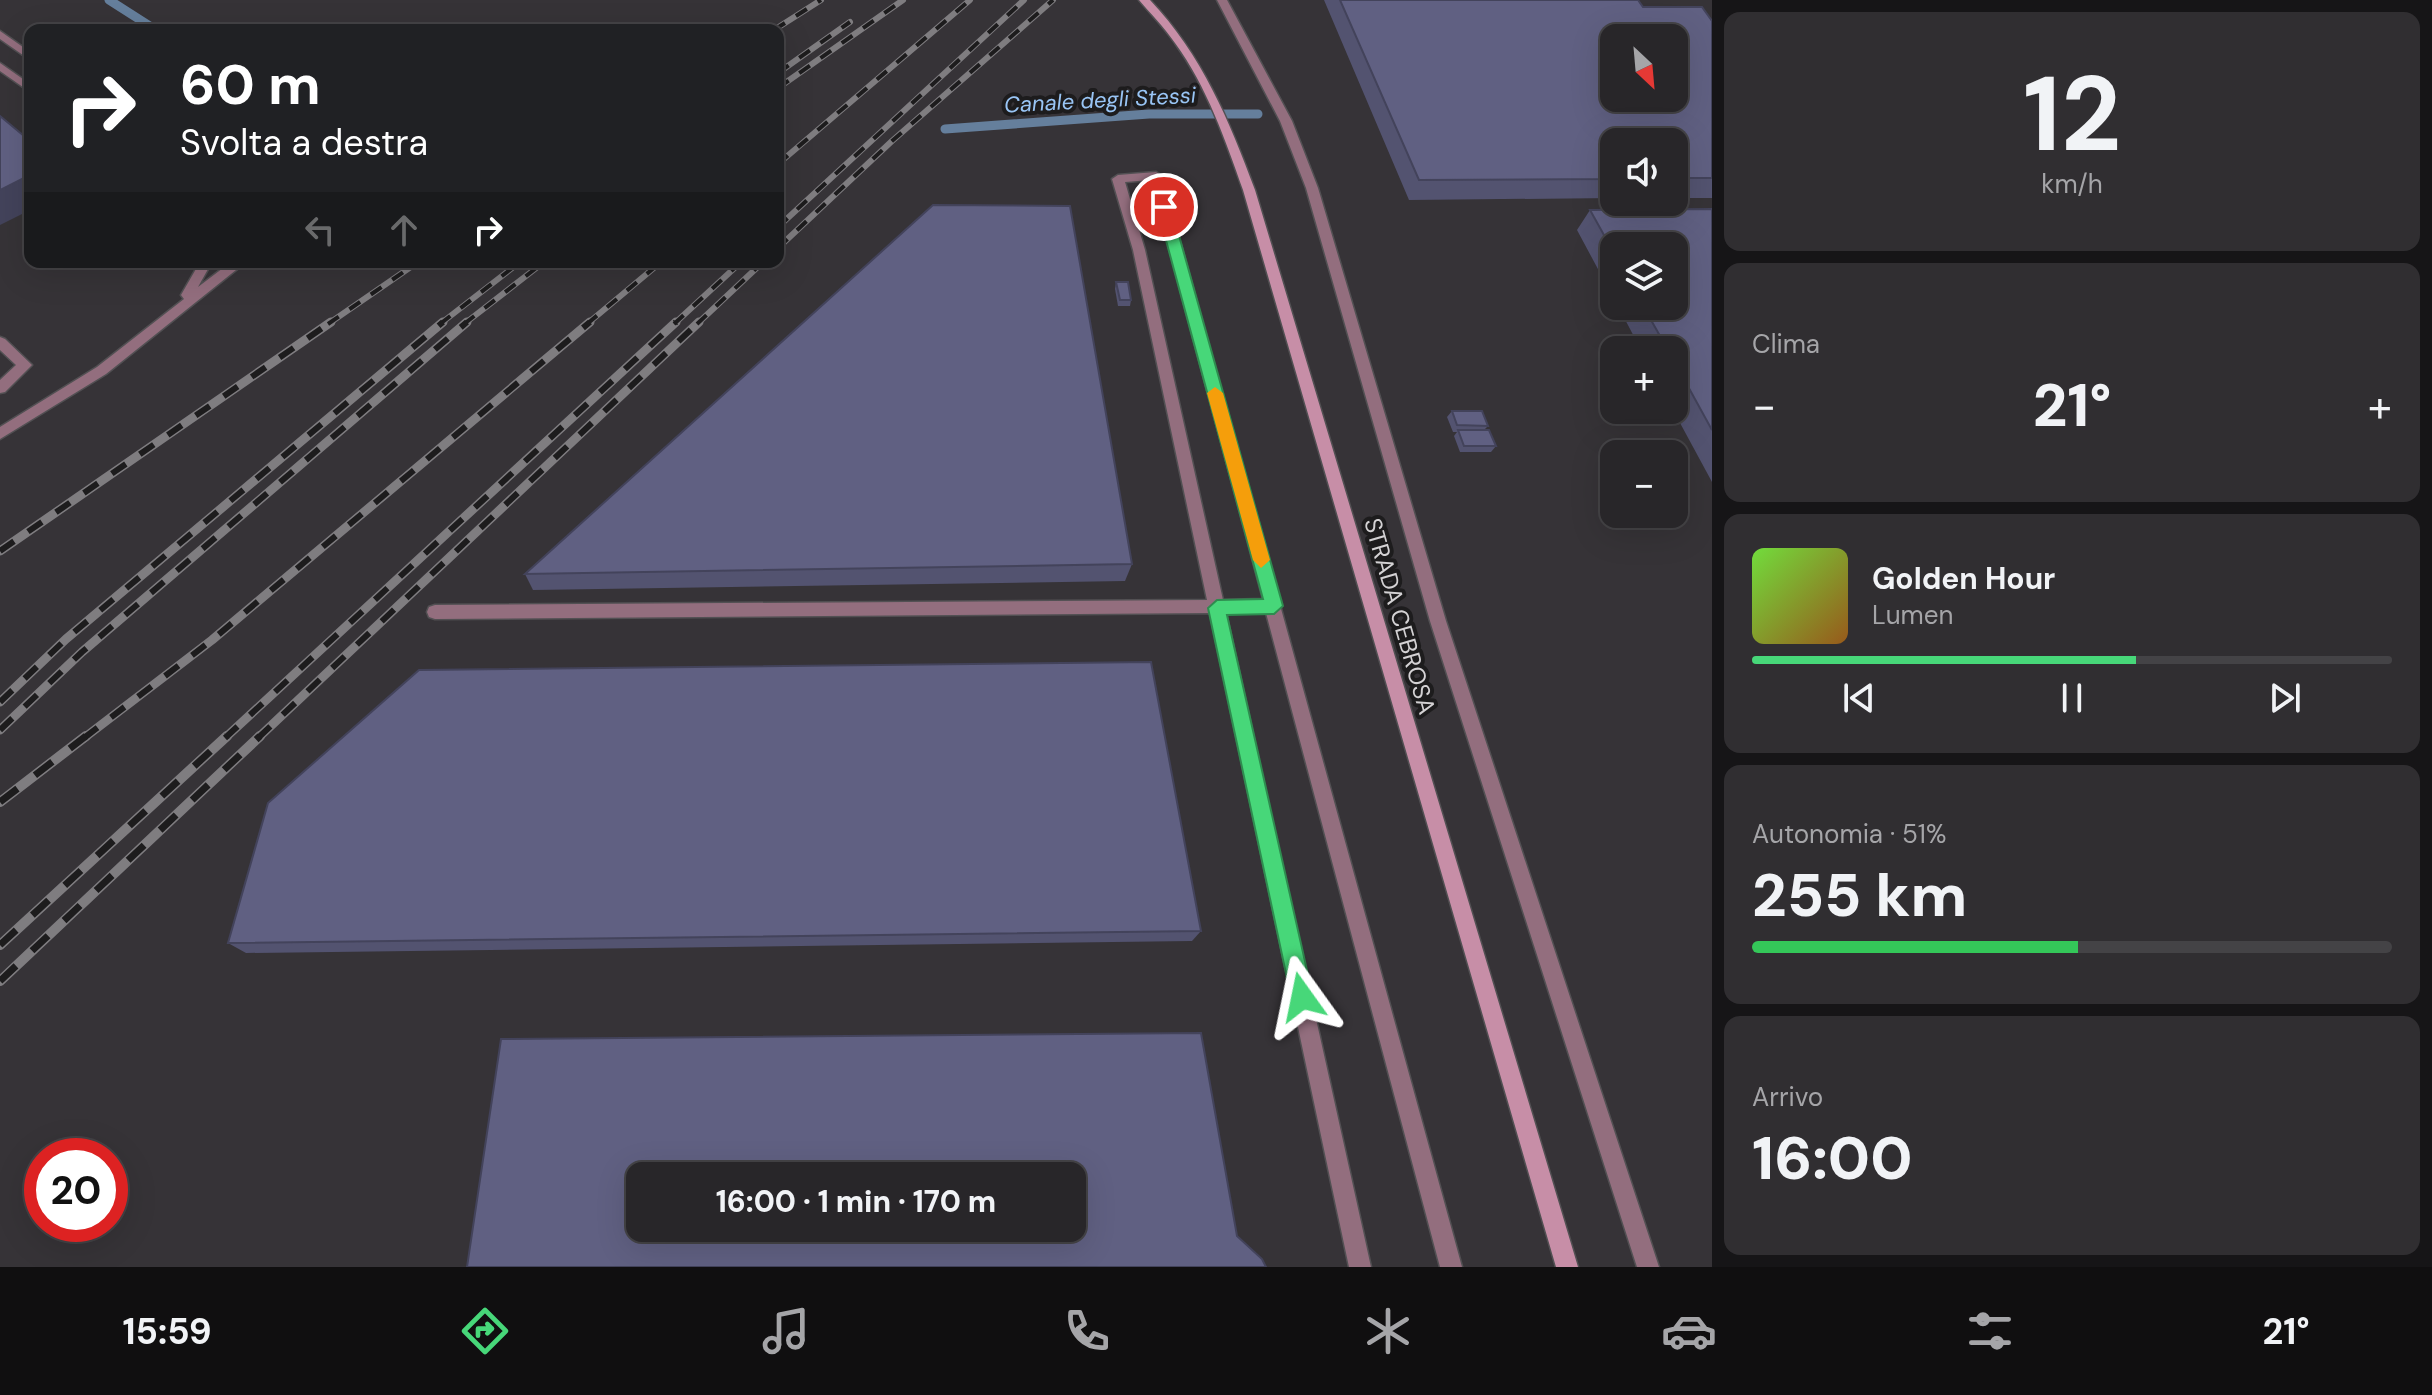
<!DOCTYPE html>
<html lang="it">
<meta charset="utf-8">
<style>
:root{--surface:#282629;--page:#302e31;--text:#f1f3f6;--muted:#a5a5a8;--line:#444346;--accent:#47d779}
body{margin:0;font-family:"DM Sans",sans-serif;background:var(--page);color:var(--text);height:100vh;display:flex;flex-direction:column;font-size:30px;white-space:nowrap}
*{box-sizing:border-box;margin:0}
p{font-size:26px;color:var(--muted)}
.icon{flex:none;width:44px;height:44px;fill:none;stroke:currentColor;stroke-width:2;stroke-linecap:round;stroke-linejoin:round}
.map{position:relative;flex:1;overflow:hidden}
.side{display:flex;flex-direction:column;gap:12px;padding:12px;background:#161517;width:720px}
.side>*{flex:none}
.top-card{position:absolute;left:24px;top:24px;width:760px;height:244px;border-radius:16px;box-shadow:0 8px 32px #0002,0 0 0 2px var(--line);background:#202124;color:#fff;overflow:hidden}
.needle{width:52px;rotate:154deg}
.tools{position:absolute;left:1600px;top:24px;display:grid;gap:16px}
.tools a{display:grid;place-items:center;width:88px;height:88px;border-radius:16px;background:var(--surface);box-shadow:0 8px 32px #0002,0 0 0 2px var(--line);font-size:40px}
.speed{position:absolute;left:24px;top:1138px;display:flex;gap:16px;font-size:40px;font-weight:700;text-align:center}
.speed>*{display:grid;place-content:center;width:104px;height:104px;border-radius:50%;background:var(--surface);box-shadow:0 8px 32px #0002,0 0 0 2px var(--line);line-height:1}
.speed .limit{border:12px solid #d22;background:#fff;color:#111}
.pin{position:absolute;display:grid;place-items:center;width:68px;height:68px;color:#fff;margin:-34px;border:4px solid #fff;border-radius:50%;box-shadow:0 2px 8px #0007}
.me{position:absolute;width:88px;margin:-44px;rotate:348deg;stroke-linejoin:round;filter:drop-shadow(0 0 6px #0008)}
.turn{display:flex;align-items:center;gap:28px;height:168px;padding:0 24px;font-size:36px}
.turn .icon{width:104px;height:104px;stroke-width:2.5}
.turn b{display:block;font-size:56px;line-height:68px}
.lanes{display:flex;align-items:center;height:76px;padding:0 24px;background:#0003;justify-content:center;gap:40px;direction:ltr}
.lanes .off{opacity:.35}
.big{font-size:60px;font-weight:800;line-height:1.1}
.side .widget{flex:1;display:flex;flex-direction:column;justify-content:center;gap:12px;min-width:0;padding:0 28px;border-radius:16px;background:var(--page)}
.side .dial{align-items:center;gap:0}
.dial b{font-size:104px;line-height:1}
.song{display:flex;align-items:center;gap:24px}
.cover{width:96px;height:96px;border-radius:12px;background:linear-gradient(135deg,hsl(100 70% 55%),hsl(30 70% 35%))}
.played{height:8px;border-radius:4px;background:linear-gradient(90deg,var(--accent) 60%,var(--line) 60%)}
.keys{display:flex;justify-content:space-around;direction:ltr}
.heat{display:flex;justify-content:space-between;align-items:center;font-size:44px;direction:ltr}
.charge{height:12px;border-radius:6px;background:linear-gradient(90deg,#34c759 51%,var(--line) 0)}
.trip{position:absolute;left:626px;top:1162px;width:460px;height:80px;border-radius:16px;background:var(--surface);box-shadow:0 8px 32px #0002,0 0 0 2px var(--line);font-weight:800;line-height:80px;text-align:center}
.tabs{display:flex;height:128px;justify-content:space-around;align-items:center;background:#100f10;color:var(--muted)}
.tabs .icon{width:56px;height:56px}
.tabs .selected{color:var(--accent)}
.tabs b{font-size:36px;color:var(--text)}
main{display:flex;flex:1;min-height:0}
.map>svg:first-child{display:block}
</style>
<main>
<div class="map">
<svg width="1712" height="1267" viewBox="0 0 1712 1267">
<rect width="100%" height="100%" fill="#363337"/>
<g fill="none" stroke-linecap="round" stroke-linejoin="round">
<g stroke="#657f9c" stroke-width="9">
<path d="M109 0 156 30"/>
<path d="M945 129 1149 114H1258"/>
</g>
<defs>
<g id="service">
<path d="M0 31 30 52V60L0 39Z"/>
<path d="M0 63 30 84V92L0 71Z"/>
<path d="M1156 172 1162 176 1462 1267H1440L1266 613H1226L1371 1267H1349L1210 613 435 619 429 617 427 612 429 607 435 605 1207 600 1133 250 1112 179 1118 175ZM1151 180 1263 599 1223 600 1145 250 1125 182Z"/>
<path d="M200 262H212L198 287 231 262H246L106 374 0 439V427L97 367 184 299 181 295Z"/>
<path d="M0 337 5 339 32 365 5 392 0 393V380L16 365 0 350Z"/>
</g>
<path id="minor" d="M1217 0H1227L1292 121 1318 188 1446 621 1659 1267H1637L1430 621 1306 188 1280 121Z"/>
<path id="secondary" d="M1139 0H1150C1202 55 1229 120 1255 190L1578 1267H1556L1243 190C1225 139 1207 87 1175 43 1164 27 1151 14 1139 0Z"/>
</defs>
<use href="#service" stroke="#525053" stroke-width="3"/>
<use href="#minor" stroke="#525053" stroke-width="3"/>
<use href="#secondary" stroke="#525053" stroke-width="3"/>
<use href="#service" fill="#936e7e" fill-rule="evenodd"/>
<use href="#minor" fill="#936e7e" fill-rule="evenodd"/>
<use href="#secondary" fill="#c78ea7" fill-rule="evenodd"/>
<defs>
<g id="rail-far2">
<path d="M774 30 821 0"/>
<path d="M778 73 850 22"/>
<path d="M778 88 903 0"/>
<path d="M778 164 970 0"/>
<path d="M778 227 1024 0"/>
<path d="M778 248 892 141 1053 0"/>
<path d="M328 324 418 262"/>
<path d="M440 324 520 262"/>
<path d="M464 324 544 262"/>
<path d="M587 324 661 262"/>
<path d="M674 324 741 262"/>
<path d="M697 324 763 262"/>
</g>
<g id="rail-far1">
<path d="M0 551 331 322"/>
<path d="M0 702 66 639 443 322"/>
<path d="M0 730 82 652 467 322"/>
<path d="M84 738 212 640 590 322"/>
<path d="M225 738 676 322"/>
<path d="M258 738 699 322"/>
</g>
<g id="rail">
<path d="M0 802 86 736"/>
<path d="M0 945 227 736"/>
<path d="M0 981 260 736"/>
</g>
</defs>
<use href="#rail-far2" stroke="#7f7d80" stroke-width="6"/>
<use href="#rail-far1" stroke="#7f7d80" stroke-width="9"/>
<use href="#rail" stroke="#7f7d80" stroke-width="10"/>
<use href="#rail-far2" stroke="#1d1c1d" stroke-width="4" stroke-dasharray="13" stroke-linecap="butt"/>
<use href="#rail-far1" stroke="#1d1c1d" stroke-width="6" stroke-dasharray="17" stroke-linecap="butt"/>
<use href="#rail" stroke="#1d1c1d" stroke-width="7" stroke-dasharray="22" stroke-linecap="butt"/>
</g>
<g fill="#535370">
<path d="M1324 0H1638L1643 7 1712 21V198H1674V142H1614V198L1409 200Z"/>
<path d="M1712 209V482L1673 410 1674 350H1641L1618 306H1674L1614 246V299L1577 230 1590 210Z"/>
<path d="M1116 282 1131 300 1130 306H1118L1115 289Z"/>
<path d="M1452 411 1488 426 1484 430 1496 446 1491 452H1460L1454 436 1457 432H1453L1447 417Z"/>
<path d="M1132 564 1125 581 533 590 525 574Z"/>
<path d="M1201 931 1192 941 246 953 228 943Z"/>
</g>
<path fill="#43435b" d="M30 175V210L0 225V190Z"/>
<g fill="#606082" stroke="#43435b" stroke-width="2" fill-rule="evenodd">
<path d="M1340 0H1638L1643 7H1702L1712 21V178H1674V142H1614V179L1419 180ZM1614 38H1674V98H1614Z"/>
<path d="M0 116 30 141V175L0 190Z"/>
<path d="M933 205 1070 206 1132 564 525 574Z"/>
<path d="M1712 209V430L1674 361V350H1668L1643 306H1674V246H1614V253L1590 210Z"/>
<path d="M1116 282H1128L1131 300H1120Z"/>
<path d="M1452 411H1482L1488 426 1457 425Z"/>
<path d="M1458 430H1489L1496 446H1464Z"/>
<path d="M1151 662 1201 931 228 943 268 803 419 670Z"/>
<path d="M1201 1033 1237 1236 1262 1259 1266 1267H467L501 1039ZM640 1176H1072V1228H640Z"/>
</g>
<path fill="#47d779" stroke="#2e8c4f" stroke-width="2" d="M1164 202 1171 207 1283 606 1274 614 1227 615 1313 997 1309 1005 1302 1008 1294 1005 1291 997 1208 608 1217 600 1263 599 1157 207Z"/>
<path fill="#f59e0b" d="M1215 387 1223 393 1270 560 1261 568 1253 560 1207 393Z"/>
<g text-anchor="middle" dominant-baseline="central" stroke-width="8" stroke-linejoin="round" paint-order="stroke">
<g font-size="22" font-style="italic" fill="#99c5f5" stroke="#1d1c1d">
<text transform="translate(1100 100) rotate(-3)">Canale degli Stessi</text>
</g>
<g font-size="24" fill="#d4d2d4" stroke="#1d1c1d">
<text transform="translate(1400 616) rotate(74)">STRADA CEBROSA</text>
</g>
</g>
</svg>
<div class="tools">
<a><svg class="needle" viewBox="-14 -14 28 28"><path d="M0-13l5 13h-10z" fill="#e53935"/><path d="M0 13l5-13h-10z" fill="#a5a5a8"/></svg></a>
<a><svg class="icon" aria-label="sound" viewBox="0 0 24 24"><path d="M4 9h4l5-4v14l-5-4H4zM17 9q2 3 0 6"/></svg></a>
<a><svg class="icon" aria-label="layers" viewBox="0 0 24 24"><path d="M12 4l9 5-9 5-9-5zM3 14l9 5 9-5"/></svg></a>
<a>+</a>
<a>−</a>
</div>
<div class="speed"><div class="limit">20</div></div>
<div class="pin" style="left:1164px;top:207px;background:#d93025"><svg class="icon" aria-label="arrive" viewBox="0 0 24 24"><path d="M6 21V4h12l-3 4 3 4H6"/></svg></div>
<svg class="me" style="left:1302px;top:997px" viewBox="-20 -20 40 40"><path d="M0-17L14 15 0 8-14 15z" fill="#47d779" stroke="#fff" stroke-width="4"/></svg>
<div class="trip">16:00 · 1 min · 170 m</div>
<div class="top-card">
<div class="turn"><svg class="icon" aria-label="right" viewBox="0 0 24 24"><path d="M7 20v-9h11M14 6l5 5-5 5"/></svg><div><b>60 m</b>Svolta a destra</div></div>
<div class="lanes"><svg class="icon off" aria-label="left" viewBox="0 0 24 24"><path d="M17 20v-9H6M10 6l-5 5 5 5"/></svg><svg class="icon off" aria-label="ahead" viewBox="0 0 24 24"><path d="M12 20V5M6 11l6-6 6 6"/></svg><svg class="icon" aria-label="right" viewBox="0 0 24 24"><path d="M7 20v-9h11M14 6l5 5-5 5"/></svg></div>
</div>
</div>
<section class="side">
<div class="widget dial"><b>12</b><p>km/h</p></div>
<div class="widget"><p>Clima</p>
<div class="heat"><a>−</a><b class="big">21°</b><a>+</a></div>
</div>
<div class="widget">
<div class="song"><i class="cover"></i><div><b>Golden Hour</b><p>Lumen</p></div></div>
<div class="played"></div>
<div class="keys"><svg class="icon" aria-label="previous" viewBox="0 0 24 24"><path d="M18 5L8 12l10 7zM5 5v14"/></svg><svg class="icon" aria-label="pause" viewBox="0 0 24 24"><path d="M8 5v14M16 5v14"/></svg><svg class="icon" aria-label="next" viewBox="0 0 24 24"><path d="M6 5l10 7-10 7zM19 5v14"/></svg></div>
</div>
<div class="widget"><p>Autonomia · 51%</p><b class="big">255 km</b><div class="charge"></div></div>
<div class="widget"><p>Arrivo</p><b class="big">16:00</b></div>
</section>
</main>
<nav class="tabs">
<b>15:59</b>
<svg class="icon selected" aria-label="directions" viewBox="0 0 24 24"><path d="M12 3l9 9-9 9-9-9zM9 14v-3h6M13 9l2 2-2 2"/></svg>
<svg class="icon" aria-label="music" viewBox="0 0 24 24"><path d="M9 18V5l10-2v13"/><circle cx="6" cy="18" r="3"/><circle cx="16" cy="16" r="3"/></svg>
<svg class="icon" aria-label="phone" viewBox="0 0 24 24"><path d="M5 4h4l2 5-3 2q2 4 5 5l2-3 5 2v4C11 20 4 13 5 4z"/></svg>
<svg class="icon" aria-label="climate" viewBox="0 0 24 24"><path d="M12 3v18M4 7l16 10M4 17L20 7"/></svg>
<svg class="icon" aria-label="car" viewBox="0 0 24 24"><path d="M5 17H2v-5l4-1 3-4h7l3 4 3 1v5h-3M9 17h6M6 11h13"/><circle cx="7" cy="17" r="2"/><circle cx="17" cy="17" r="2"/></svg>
<svg class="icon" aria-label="filters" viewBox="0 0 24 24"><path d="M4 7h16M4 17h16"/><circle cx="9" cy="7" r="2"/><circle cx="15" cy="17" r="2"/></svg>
<b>21°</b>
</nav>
